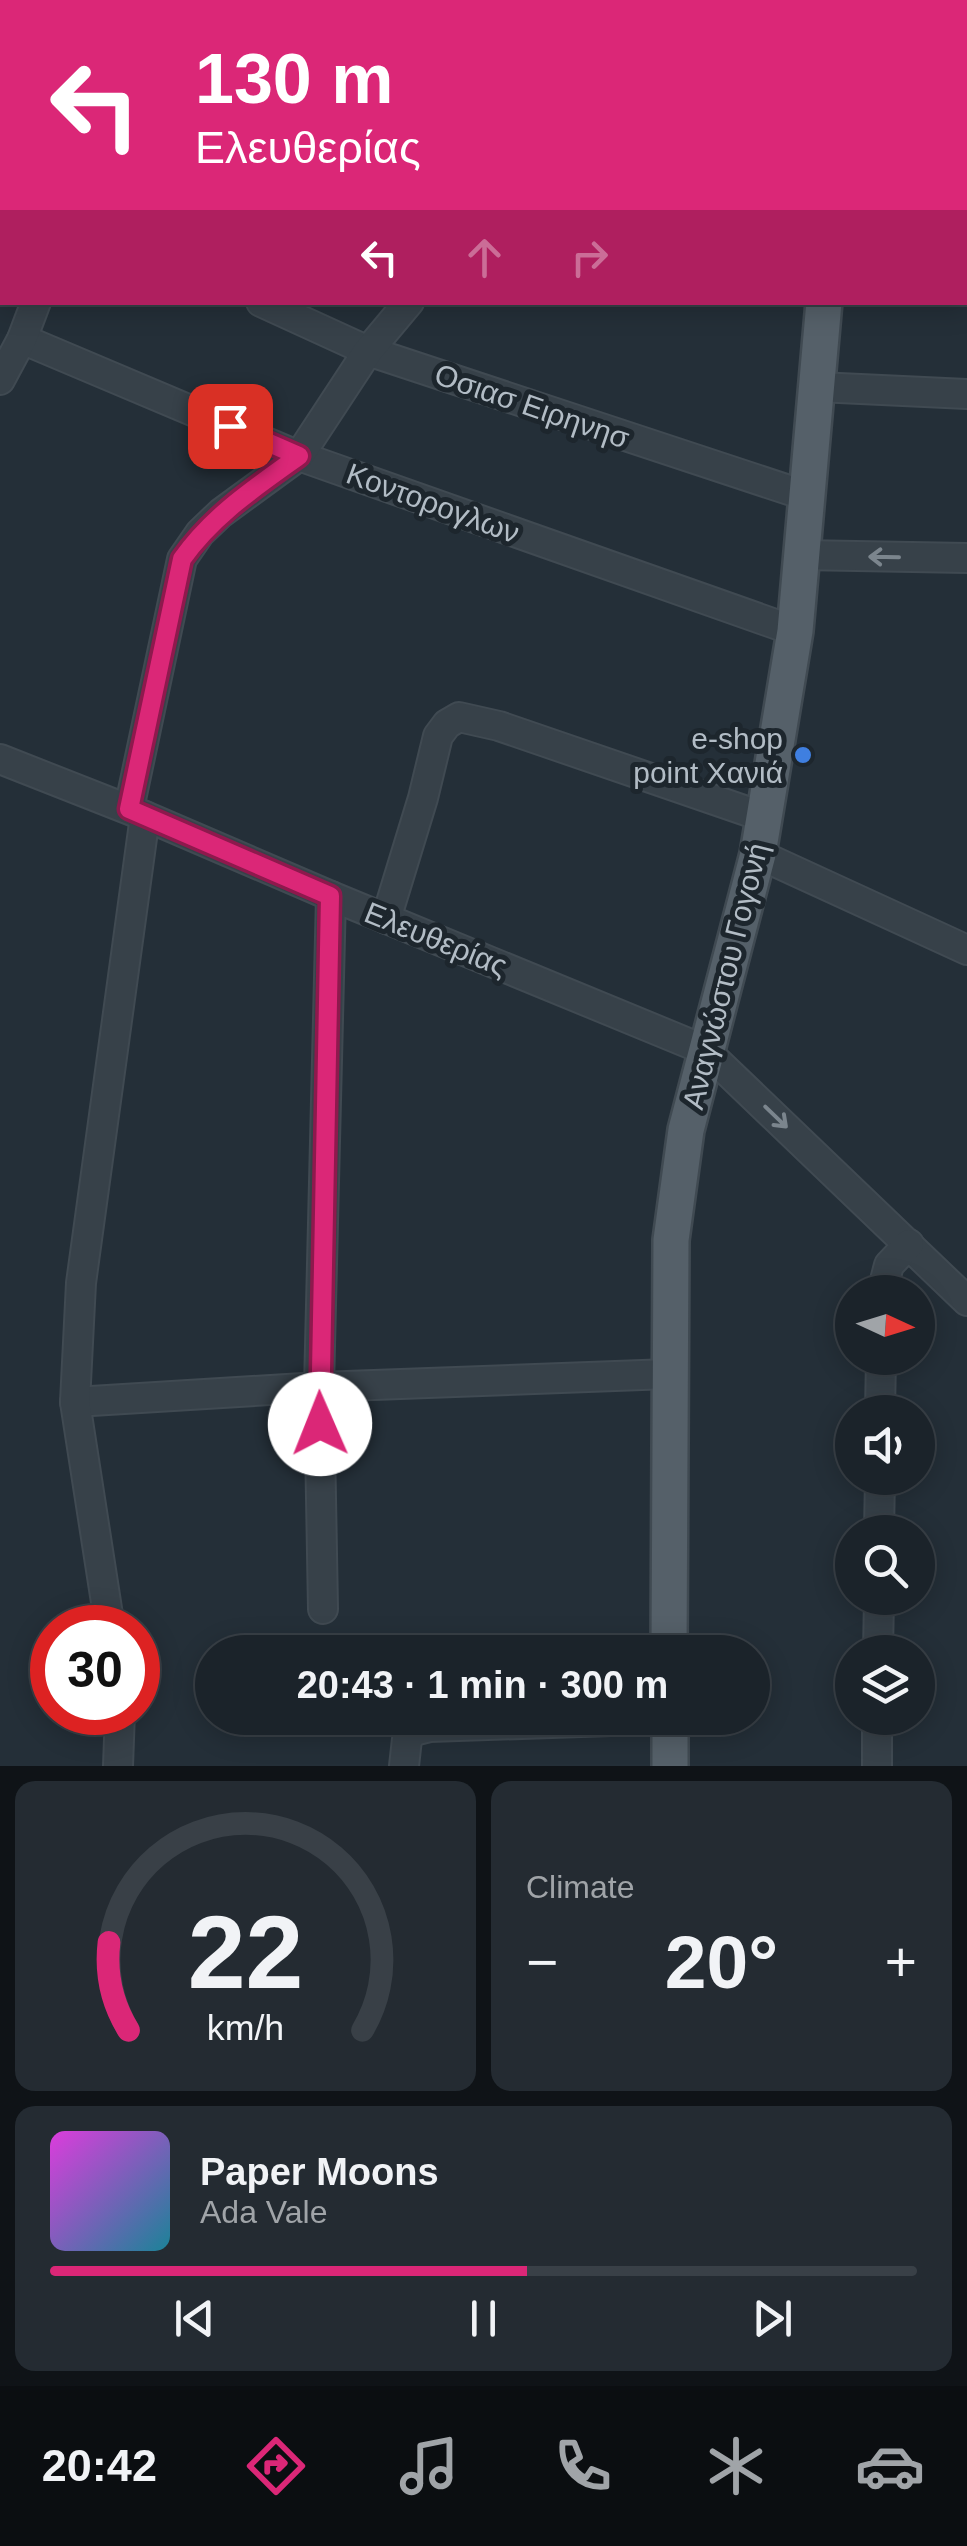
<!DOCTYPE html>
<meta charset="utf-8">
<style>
:root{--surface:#1b232a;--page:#242b32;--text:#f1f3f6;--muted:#a0a4a8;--line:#394047;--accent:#db2777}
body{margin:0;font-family:Arial,sans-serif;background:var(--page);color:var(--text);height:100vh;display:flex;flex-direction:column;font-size:38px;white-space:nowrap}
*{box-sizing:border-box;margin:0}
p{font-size:32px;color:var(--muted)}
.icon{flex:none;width:55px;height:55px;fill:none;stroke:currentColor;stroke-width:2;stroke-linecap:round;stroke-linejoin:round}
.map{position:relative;height:1766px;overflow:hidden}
.panel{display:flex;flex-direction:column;gap:15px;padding:15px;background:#0f1317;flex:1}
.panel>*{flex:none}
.hud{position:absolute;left:0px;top:0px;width:968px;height:305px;box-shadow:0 5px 25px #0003,0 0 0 2px var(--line);background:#db2777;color:#fff;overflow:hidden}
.needle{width:65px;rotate:94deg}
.buttons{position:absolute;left:835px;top:1275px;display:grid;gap:20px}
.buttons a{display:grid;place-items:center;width:100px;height:100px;border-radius:50%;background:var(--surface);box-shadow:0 5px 25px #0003,0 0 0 2px var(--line);font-size:50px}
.speed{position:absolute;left:30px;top:1605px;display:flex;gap:20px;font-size:50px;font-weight:700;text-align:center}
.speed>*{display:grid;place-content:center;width:130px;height:130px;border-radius:50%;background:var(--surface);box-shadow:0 5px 25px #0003,0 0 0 2px var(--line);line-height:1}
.speed .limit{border:15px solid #d22;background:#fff;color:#111}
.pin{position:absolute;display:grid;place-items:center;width:85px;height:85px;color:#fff;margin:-42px;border-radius:20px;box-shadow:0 5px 15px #0006}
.me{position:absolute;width:110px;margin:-55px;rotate:359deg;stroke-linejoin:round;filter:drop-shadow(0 0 8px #0008)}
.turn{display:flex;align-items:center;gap:35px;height:210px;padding:0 30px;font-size:45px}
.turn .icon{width:130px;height:130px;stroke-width:2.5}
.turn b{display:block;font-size:70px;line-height:85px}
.lanes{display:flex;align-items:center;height:95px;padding:0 30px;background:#0003;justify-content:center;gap:50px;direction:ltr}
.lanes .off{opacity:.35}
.big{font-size:75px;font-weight:600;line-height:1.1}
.panel .card{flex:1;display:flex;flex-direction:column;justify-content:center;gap:15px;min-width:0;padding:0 35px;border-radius:20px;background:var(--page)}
.panel .dial{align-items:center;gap:0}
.dial svg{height:260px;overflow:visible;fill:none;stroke:var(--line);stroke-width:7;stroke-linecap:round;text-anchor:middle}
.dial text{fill:var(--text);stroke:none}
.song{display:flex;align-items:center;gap:30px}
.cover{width:120px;height:120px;border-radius:15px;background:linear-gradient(135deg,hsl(300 70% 55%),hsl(190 70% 35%))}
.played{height:10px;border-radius:5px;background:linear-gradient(90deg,var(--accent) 55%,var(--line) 55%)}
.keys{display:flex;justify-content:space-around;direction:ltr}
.heat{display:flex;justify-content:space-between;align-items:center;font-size:55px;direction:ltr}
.panel .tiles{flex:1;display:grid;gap:15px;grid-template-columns:1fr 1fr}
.card:last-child{grid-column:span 2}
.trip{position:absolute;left:195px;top:1635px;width:575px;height:100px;border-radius:50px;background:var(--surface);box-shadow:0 5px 25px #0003,0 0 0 2px var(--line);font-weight:600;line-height:100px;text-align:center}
.tabs{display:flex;height:160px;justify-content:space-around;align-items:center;background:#0b0e11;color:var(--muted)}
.tabs .icon{width:70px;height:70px}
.tabs .active{color:var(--accent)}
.tabs b{font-size:45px;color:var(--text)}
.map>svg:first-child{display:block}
</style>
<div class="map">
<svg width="967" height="1766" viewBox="0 0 967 1766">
<rect width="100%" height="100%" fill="#242f38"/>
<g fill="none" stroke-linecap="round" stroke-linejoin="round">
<defs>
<g id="minor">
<path d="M78 2V0"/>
<path d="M660 2 662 0"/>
<path d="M965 220H967"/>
<path d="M261 302 368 351 807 496"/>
<path d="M22 339 299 456 795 631"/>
<path d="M0 380 22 339 36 302"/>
<path d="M818 387 967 394"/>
<path d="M801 555 967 558"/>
<path d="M0 759 145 816 331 896 705 1050 967 1301"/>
<path d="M129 809 182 559 200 533 221 513 299 456 368 351 409 302"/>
<path d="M758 854 967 950"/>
<path d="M386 919 423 798 438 736 447 724 459 717 499 726 764 817"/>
<path d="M882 1292 889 1265 909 1244"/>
<path d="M75 1402 319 1387 669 1374"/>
<path d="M880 1412 881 1358"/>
<path d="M879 1532 880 1478"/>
<path d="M323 1609 319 1387 331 896"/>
<path d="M110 1628 75 1402 81 1283 145 816"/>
<path d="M878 1652 879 1598"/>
<path d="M118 1766 120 1712"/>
<path d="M404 1766 407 1739 414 1731 430 1727 670 1719"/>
<path d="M877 1766V1718"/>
</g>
<g id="major">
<path d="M849 2V0"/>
<path d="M669 1652 671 1240 686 1130 758 854 795 631 824 302"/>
<path d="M670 1718V1766"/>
</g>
</defs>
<use href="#minor" stroke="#404a52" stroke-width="32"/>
<use href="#major" stroke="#404a52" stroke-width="40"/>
<use href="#minor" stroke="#374149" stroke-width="28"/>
<use href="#major" stroke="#556069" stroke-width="35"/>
</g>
<defs><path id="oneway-shaft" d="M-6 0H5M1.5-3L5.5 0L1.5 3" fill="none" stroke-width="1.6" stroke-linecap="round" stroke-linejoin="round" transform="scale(2.5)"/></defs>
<g stroke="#7b858d">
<use href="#oneway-shaft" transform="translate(884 557) rotate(-179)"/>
<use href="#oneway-shaft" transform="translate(776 1117) rotate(44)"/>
</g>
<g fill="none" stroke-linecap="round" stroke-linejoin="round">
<defs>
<path id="route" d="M230 426 299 456C256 487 213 515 182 559L129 809 330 896 320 1424"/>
</defs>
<use href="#route" stroke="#8e194d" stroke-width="25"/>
<use href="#route" stroke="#db2777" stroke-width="18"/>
</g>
<circle fill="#3f7fe0" stroke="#1d262d" stroke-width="4" cx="803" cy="755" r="10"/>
<g text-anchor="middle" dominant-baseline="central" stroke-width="10" stroke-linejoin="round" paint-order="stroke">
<g font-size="30" fill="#b2bcc5" stroke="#1d262d">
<text transform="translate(532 406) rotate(19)">Οσιασ Ειρηνησ</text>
<text transform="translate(433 503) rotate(20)">Κοντορογλων</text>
<text transform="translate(436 939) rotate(22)">Ελευθερίας</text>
<text transform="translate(725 976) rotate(-76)">Αναγνώστου Γογονή</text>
</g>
<g font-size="30" fill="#b2bcc5" stroke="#1d262d" text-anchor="end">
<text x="783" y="738">e-shop<tspan x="783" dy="34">point Χανιά</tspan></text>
</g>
</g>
</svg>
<div class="buttons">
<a><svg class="needle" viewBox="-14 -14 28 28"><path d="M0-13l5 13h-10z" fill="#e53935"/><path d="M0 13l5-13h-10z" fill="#a0a4a8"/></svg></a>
<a><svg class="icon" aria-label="sound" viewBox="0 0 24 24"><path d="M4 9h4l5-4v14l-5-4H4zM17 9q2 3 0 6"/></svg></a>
<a><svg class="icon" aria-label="search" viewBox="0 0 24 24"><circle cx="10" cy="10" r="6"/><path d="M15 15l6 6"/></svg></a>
<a><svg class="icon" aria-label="layers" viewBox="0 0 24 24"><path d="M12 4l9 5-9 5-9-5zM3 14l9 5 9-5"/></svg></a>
</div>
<div class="speed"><div class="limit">30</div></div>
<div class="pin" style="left:230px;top:426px;background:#d93025"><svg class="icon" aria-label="arrive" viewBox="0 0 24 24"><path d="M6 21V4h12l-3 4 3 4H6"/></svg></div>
<svg class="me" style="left:320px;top:1424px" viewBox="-20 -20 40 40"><circle r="19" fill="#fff"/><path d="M0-13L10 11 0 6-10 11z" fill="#db2777"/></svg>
<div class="trip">20:43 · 1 min · 300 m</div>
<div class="hud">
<div class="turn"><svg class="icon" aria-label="left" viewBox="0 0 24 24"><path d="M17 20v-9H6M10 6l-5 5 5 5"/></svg><div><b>130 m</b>Ελευθερίας</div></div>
<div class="lanes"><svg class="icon" aria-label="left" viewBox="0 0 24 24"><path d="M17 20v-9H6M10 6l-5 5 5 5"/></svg><svg class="icon off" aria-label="ahead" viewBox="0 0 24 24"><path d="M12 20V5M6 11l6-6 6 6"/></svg><svg class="icon off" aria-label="right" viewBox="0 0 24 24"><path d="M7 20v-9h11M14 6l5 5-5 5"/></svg></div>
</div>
</div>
<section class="panel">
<div class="tiles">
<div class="card dial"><svg viewBox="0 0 100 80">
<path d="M14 69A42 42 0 1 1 86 69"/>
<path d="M14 69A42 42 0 0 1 8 42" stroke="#db2777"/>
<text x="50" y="56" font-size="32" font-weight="700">22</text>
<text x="50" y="72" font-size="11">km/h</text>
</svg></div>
<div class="card"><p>Climate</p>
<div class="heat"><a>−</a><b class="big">20°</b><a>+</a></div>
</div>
<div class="card">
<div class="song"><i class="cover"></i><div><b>Paper Moons</b><p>Ada Vale</p></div></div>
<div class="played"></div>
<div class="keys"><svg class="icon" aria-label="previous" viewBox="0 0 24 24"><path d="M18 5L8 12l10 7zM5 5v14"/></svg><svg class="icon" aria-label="pause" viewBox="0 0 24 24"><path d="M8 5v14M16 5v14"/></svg><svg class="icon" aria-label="next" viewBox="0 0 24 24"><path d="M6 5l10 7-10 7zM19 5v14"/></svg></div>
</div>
</div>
</section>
<nav class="tabs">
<b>20:42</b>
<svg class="icon active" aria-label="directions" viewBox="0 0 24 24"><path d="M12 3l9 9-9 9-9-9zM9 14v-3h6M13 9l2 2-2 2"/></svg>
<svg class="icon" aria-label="music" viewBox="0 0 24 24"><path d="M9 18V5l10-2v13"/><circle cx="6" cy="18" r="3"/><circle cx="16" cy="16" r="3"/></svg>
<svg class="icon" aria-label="phone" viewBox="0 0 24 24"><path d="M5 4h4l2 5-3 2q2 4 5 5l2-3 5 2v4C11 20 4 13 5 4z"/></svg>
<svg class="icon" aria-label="climate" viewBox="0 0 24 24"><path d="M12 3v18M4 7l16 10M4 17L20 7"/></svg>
<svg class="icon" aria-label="car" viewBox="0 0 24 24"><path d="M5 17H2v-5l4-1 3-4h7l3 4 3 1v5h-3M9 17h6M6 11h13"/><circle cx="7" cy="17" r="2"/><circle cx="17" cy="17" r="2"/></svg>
</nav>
